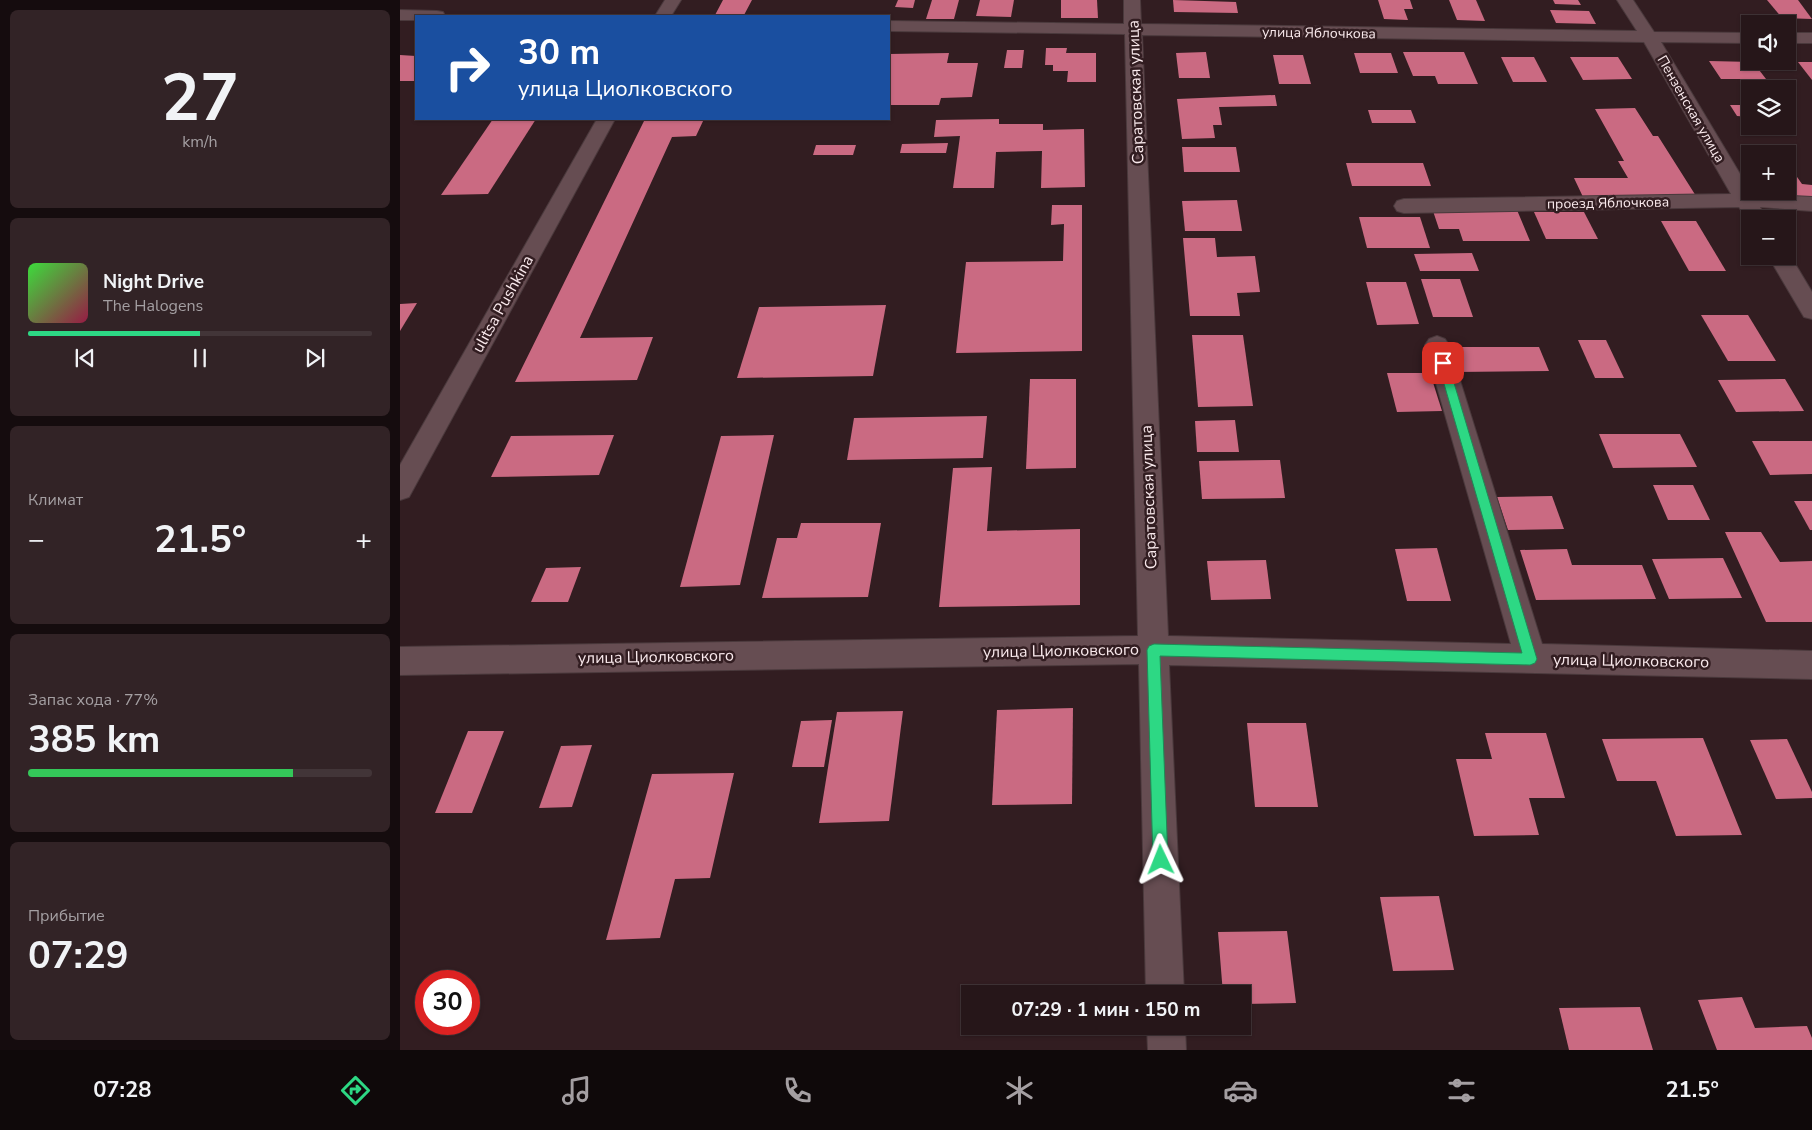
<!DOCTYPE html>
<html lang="ru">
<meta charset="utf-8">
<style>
:root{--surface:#261619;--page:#322326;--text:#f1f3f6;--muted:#a49fa2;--line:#423538;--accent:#2dd884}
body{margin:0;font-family:"Nunito Sans",sans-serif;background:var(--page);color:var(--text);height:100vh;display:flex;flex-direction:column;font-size:19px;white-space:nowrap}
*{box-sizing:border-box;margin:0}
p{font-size:16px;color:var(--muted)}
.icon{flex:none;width:28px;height:28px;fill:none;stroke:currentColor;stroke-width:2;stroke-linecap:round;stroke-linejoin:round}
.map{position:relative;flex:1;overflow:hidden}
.drawer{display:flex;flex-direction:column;gap:10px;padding:10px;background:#150c0e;width:400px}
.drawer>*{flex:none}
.guide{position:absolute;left:15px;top:15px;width:475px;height:105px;border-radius:0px;box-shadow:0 1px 4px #0004,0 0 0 1px var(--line);background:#1a4fa0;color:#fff;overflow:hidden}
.tools{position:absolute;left:1341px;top:15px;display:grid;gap:10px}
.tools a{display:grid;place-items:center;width:55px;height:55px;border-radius:0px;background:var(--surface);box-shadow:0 1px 4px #0004,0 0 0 1px var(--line);font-size:25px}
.speed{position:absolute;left:15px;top:970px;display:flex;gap:10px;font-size:25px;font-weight:700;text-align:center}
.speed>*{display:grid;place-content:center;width:65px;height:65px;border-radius:50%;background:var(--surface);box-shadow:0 1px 4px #0004,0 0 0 1px var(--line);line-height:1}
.speed .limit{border:8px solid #d22;background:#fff;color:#111}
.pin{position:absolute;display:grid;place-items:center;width:42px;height:42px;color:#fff;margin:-21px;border-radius:10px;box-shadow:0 2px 8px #0006}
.me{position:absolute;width:55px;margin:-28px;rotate:358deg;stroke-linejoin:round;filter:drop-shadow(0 0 4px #0008)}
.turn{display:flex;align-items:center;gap:18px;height:105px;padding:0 20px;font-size:22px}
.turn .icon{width:65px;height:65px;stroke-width:2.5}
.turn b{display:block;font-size:35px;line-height:42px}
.big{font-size:38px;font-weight:700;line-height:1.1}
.drawer .tile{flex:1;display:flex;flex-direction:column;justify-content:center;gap:8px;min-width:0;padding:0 18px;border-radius:8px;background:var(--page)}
.drawer .dial{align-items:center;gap:0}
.dial b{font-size:65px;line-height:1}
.song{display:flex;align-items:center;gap:15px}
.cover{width:60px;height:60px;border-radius:8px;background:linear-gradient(135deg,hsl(120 70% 55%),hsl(340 70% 35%))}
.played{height:5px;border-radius:2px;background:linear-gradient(90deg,var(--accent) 50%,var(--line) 50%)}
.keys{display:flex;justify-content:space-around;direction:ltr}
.heat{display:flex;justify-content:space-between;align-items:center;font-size:28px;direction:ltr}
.charge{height:8px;border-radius:4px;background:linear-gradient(90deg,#34c759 77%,var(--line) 0)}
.trip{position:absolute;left:561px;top:985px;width:290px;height:50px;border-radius:0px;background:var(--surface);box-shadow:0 1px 4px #0004,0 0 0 1px var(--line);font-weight:700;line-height:50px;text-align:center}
.dock{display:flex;height:80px;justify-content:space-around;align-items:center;background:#0f090a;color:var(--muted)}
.dock .icon{width:35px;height:35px}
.dock .on{color:var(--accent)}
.dock b{font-size:22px;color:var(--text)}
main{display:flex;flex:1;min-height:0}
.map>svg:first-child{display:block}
</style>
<main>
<section class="drawer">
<div class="tile dial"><b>27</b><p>km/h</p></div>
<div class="tile">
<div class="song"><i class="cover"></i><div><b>Night Drive</b><p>The Halogens</p></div></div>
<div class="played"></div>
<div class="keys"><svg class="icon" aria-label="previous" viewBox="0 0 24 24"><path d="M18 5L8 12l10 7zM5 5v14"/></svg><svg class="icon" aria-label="pause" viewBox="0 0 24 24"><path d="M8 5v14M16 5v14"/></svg><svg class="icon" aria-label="next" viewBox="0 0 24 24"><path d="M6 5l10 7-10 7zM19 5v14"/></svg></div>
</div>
<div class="tile"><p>Климат</p>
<div class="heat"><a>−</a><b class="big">21.5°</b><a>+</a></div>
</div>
<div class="tile"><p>Запас хода · 77%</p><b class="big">385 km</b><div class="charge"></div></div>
<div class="tile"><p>Прибытие</p><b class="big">07:29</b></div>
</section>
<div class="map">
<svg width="1412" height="1050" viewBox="0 0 1412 1050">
<rect width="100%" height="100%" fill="#321d21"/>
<g fill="#ca6a82">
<path d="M323 0H352L344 15H315Z"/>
<path d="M498 0H515L513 8 495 7Z"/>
<path d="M532 0H559L554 19H526Z"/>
<path d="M580 0H614L611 17 576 16Z"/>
<path d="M661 0H697L698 18H661Z"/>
<path d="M773 0 836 2 838 13 774 12Z"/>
<path d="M978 0H1010L1013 9H1004L1008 20 984 19Z"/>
<path d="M1049 0H1076L1085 21 1057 20Z"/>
<path d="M1153 0H1178L1181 5 1155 4Z"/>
<path d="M1367 0H1398L1412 19 1382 18Z"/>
<path d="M1150 10 1189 11 1196 24 1156 23Z"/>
<path d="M646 48H667L666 53H696V82H667L668 71H653V65H645Z"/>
<path d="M607 50H624L622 68H604Z"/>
<path d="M806 52 810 78H779L776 53Z"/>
<path d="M1003 52H1064L1078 84H1038L1035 76H1013Z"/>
<path d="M549 53 547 63H578L572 97 541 98 539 105H489V54Z"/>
<path d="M954 53H991L998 73H960Z"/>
<path d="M0 55 16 56V81H0Z"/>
<path d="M873 55H903L911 84H879Z"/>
<path d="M1101 57H1134L1147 82H1113Z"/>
<path d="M1170 57H1218L1232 79 1183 80Z"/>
<path d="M1309 61 1353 62 1366 79H1360L1367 89H1350L1343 79H1321Z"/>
<path d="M1398 62H1412V80Z"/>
<path d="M875 95 877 106 819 107 822 125H813L815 138 782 139 777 99Z"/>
<path d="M1330 105H1350V117L1337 116Z"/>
<path d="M1235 108 1253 136H1258L1296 196 1183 197 1174 178H1228L1218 161H1224L1195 109Z"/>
<path d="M968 110H1011L1016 123H972Z"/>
<path d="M93 119H136L88 194 41 195Z"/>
<path d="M245 119H304L296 136 272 137 180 338 253 337 237 380 115 382Z"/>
<path d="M599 119V124H643V130L684 129 685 187 641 188 642 151 596 152 594 188H553L560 136 534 137 536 120Z"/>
<path d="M1360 126H1387L1389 129 1361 128Z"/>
<path d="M548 143 546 153H500L502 144Z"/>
<path d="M416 145H456L453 155H413Z"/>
<path d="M782 147H836L840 172H784Z"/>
<path d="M946 163H1023L1031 186H952Z"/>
<path d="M1388 167H1390L1402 184 1412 185V203H1393L1385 191H1388Z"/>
<path d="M837 200 842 231H785L782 201Z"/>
<path d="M652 205H682V351L556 353 566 262 663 261 664 224 651 225Z"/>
<path d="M1117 210 1130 241H1063L1059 229H1039L1033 211Z"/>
<path d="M1134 212H1184L1198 239H1146Z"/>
<path d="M959 217H1020L1030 248H967Z"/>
<path d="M1261 221H1296L1326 271H1289Z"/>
<path d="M783 238H815L817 257 855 256 860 292 837 293 840 316H790Z"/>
<path d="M1072 253 1079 271H1020L1014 254Z"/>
<path d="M1021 279H1060L1073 317H1033Z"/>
<path d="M966 282H1006L1019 324 977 325Z"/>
<path d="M17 303 0 331V304Z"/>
<path d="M486 305 473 376 337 378 359 307Z"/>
<path d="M1301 315H1348L1376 361H1328Z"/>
<path d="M792 335H843L853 406 798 407Z"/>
<path d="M1178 340H1206L1224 378H1195Z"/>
<path d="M1048 347H1139L1149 371 1056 372Z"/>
<path d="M987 373H1030L1042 411 997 412Z"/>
<path d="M630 379H676V468L626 469Z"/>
<path d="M1385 379 1404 411 1336 412 1318 380Z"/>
<path d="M587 416 583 458 447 460 454 418Z"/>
<path d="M835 420 839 452H797L795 421Z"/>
<path d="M1199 434H1280L1297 467 1213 468Z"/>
<path d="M214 435 199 475 91 477 111 436Z"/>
<path d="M374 435 340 585 280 587 321 436Z"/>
<path d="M1352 441H1412V474L1370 475Z"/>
<path d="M880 460 885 498 802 499 799 461Z"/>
<path d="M592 467 587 531 680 529V605L539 607 553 468Z"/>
<path d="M1253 485H1293L1310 520H1268Z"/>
<path d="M1152 496 1164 529 1108 530 1097 497Z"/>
<path d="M1394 501H1412V530H1410Z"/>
<path d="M401 523H481L468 597 362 598 377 538H397Z"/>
<path d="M1325 532H1361L1380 562 1412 561V622H1366Z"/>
<path d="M1037 548 1051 601H1007L995 549Z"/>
<path d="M1167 549 1172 565H1242L1256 599 1136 600 1120 550Z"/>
<path d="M1323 558 1342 598 1269 599 1252 559Z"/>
<path d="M866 560 871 599 811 600 807 561Z"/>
<path d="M181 567 168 602H131L146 568Z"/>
<path d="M673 708 672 804 592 805 597 710Z"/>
<path d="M503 711 489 821 419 823 437 712Z"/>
<path d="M432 720 424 767H392L401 721Z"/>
<path d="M847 723H906L918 807H855Z"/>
<path d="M68 731H104L72 813H35Z"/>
<path d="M1085 733H1146L1165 798H1129L1139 835 1074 836 1056 759H1092Z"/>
<path d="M1303 738 1342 835 1276 836 1256 781H1217L1202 739Z"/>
<path d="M1387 739 1412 792V798L1376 799 1350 740Z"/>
<path d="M192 745 172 807 139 808 161 746Z"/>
<path d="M334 773 310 878 275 879 260 938 206 940 252 774Z"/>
<path d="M1039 896 1054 970 993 971 980 897Z"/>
<path d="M887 931 896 1003 842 1004V994H823L818 932Z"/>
<path d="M1342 997 1355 1028 1407 1026 1412 1038V1050H1317L1298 1000Z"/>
<path d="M1240 1007 1253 1050H1169L1159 1008Z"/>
</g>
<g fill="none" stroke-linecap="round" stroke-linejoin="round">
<defs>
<g id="minor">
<path d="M265 0H281L271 16H255Z"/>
<path d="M724 0H740L741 24 1237 31 1217 0H1233L1254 32 1350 33V43L1261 42 1352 194 1412 197V211L1360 207 1363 213 1360 218H1346L1339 207 1004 213 997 211 994 206 997 201 1004 199 1331 194 1244 42 742 35 768 636 1111 644 1025 345 1029 339 1037 336 1045 339 1049 345 1142 644 1412 651V679L769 665 784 994H746L739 664 0 675V647L738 636 725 34 489 31V21L724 24Z"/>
<path d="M0 10 37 11 43 12 45 16H16V20H0Z"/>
<rect x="1388" y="33" width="24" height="10"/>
<path d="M197 119H215L9 497 0 500V465Z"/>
<path d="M1388 252 1412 292V319L1404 317 1368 256H1388Z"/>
<path d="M747 1026H785L786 1050H748Z"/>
</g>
</defs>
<use href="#minor" stroke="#4a393c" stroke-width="2"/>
<use href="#minor" fill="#664d52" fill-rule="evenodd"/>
</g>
<path fill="#2dd884" stroke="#1d8c56" d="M1043 359 1048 363 1137 659 1135 663 1130 665 760 656 768 860 766 865 761 867 756 865 753 860 747 650 749 646 754 644 1122 653 1038 363Z"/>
<g text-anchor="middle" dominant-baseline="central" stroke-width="5" stroke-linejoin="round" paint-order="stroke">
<g font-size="14" fill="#f9e9ec" stroke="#321d21">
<text transform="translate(919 33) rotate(1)">улица Яблочкова</text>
<text transform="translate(1291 109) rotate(60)">Пензенская улица</text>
<text transform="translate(1208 203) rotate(-1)">проезд Яблочкова</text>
</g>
<g font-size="16" fill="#f9e9ec" stroke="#321d21">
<text transform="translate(736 92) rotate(-92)">Саратовская улица</text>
<text transform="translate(103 304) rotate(-61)">ulitsa Pushkina</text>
<text transform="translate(749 497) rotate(-92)">Саратовская улица</text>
<text transform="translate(661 651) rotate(-1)">улица Циолковского</text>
<text transform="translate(256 657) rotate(-1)">улица Циолковского</text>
<text transform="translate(1231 661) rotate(1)">улица Циолковского</text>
</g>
</g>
</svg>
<div class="tools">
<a><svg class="icon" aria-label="sound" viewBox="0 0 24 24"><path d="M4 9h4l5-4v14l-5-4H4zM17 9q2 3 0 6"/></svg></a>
<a><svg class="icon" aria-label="layers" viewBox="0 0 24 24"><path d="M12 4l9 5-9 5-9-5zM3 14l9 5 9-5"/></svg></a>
<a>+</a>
<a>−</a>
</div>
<div class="speed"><div class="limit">30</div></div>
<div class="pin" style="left:1043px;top:363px;background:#d93025"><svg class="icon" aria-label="arrive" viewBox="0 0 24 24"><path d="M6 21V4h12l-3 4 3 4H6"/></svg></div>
<svg class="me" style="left:761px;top:860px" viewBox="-20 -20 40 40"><path d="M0-17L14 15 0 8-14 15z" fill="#2dd884" stroke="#fff" stroke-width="4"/></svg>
<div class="trip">07:29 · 1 мин · 150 m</div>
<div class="guide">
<div class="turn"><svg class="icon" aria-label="right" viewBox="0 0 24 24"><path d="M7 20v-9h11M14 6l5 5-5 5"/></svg><div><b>30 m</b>улица Циолковского</div></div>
</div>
</div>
</main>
<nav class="dock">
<b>07:28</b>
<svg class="icon on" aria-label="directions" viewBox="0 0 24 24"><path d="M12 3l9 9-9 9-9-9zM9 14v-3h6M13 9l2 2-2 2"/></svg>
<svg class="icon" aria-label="music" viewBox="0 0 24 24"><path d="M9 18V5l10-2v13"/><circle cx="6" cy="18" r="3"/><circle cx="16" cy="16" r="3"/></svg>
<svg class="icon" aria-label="phone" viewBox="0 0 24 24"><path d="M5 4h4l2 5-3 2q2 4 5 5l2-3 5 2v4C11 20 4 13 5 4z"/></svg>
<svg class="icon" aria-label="climate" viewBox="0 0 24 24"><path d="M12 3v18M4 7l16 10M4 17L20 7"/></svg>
<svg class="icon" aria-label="car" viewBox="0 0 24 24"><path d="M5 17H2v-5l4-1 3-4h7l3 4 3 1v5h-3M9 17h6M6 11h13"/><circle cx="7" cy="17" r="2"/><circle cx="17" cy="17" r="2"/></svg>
<svg class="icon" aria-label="filters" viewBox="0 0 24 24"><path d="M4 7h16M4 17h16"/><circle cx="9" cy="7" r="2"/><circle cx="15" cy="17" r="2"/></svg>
<b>21.5°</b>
</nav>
